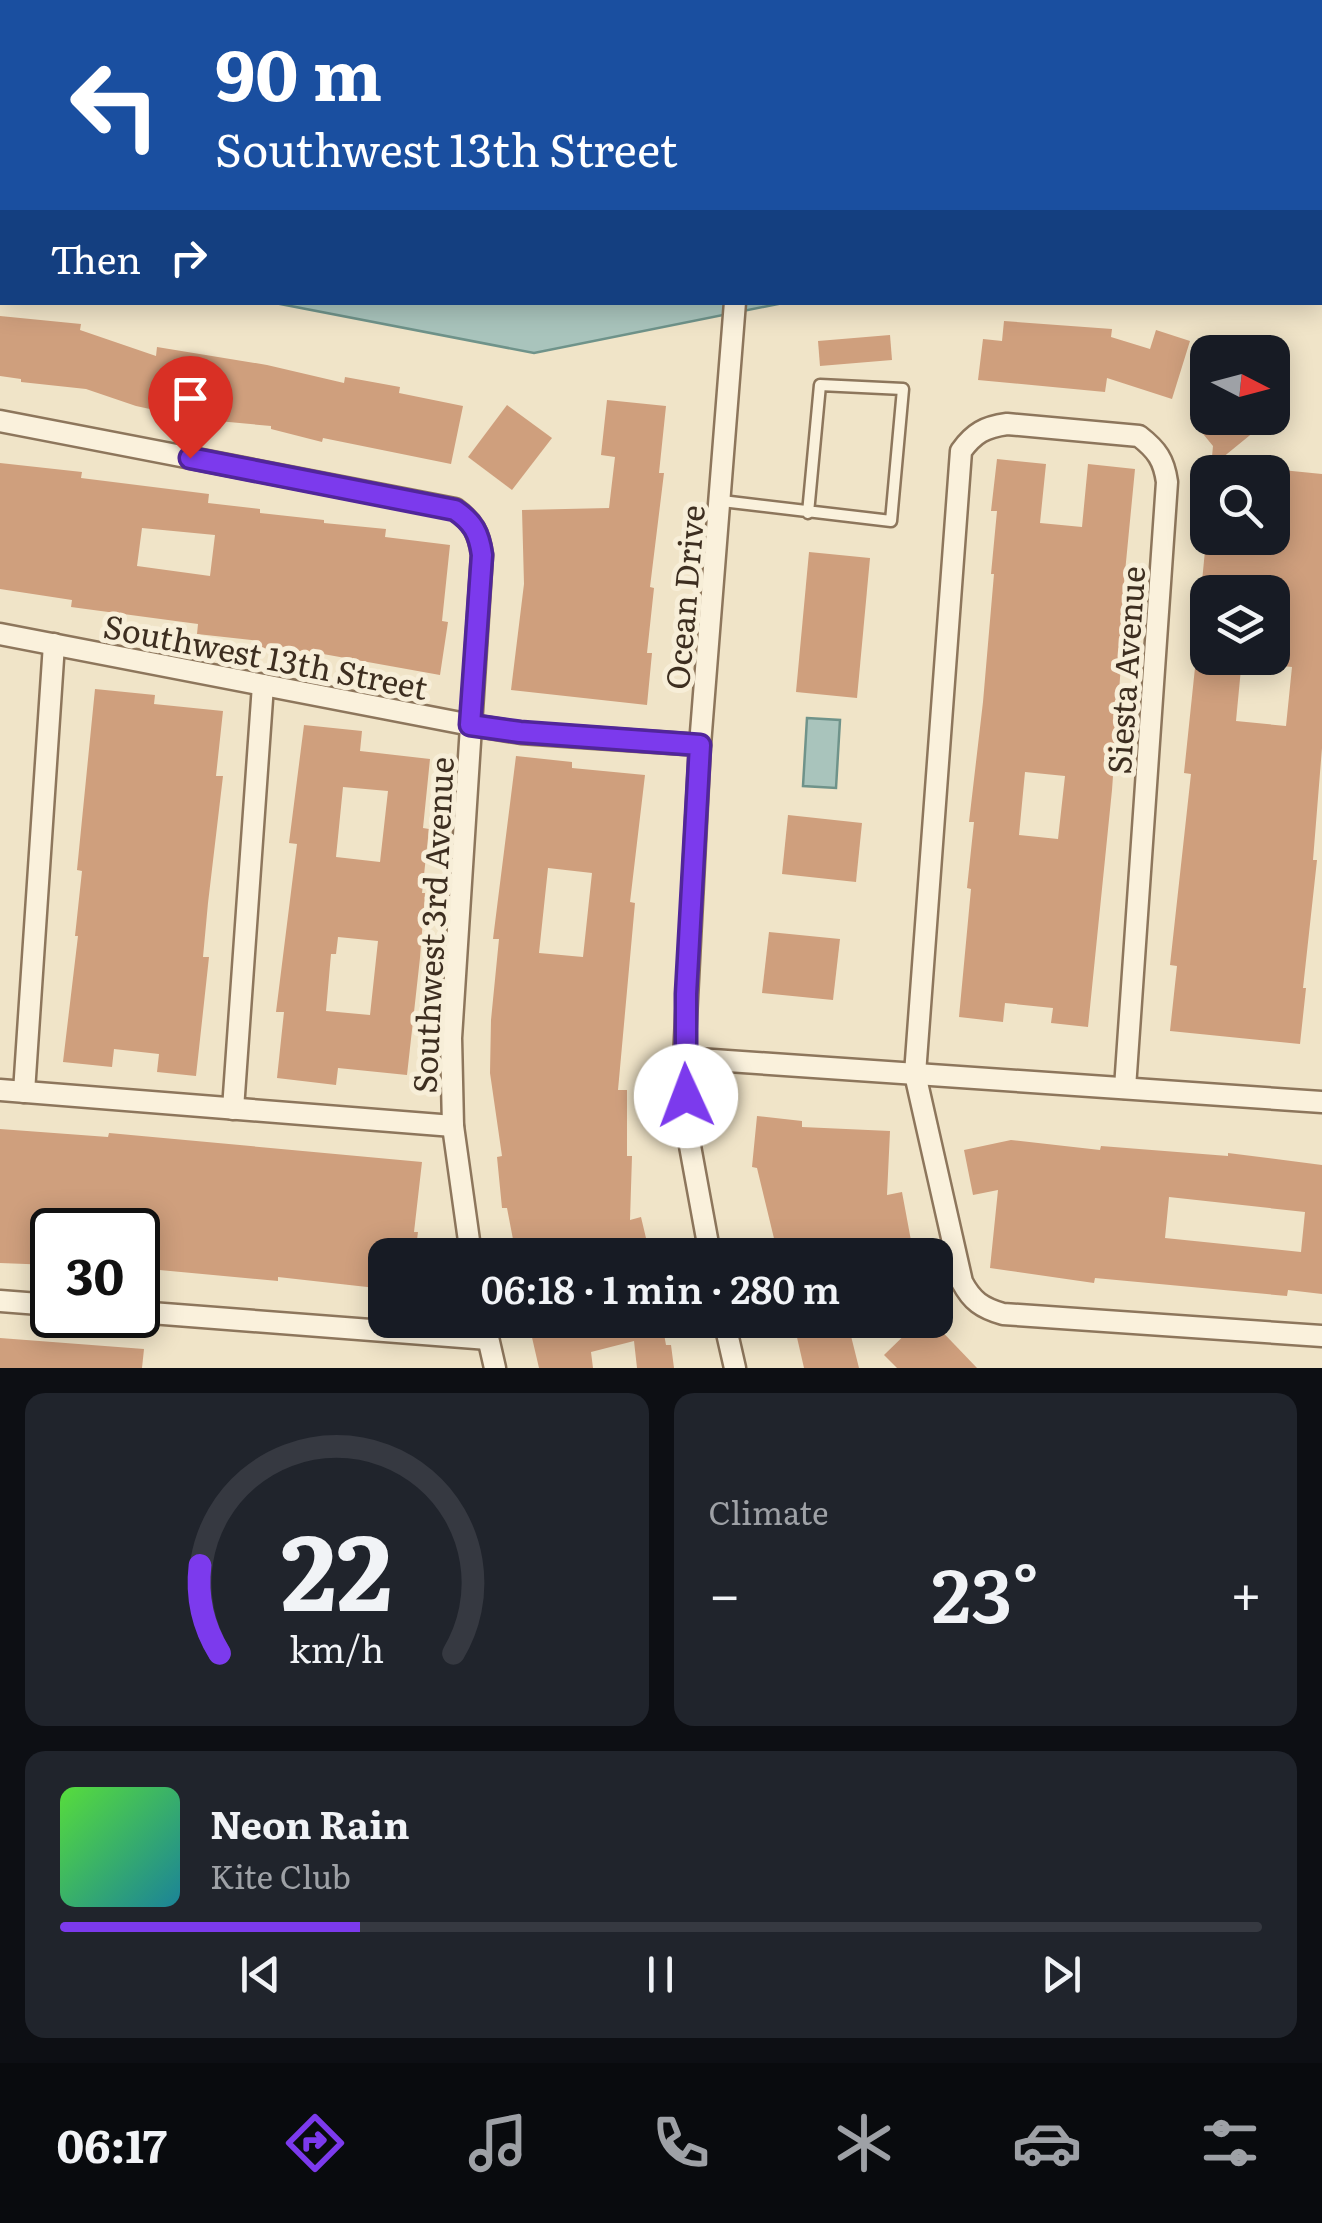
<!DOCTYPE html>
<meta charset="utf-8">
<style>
:root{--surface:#171b24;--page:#20242c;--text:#f1f3f6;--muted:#9ea1a6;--line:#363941;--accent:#7c3aed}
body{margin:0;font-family:Literata,serif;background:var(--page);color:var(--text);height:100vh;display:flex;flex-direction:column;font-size:38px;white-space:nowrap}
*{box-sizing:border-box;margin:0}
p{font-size:32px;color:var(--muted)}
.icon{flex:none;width:55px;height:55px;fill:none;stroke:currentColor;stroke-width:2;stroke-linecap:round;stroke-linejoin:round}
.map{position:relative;height:1368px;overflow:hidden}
.sheet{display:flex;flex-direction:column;gap:25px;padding:25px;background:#0d0f14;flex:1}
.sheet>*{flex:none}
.hud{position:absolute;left:0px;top:0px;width:1322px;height:305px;box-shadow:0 5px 25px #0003;background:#1a4fa0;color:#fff;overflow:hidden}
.needle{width:65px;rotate:96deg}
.tools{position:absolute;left:1190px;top:335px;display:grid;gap:20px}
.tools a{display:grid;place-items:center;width:100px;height:100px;border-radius:20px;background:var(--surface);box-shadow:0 5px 25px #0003;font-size:50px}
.speed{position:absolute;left:30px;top:1208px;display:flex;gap:20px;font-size:50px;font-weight:700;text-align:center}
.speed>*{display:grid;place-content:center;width:130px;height:130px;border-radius:50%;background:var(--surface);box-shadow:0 5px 25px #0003;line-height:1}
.speed .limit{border:5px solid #111;border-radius:15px;background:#fff;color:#111}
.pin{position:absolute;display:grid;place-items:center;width:85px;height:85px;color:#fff;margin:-102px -42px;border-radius:50% 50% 50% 0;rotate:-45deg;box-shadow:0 0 10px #0007}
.pin .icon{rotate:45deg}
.me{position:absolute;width:110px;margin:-55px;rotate:358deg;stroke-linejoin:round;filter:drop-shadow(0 0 8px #0008)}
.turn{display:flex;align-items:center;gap:35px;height:210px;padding:0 50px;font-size:45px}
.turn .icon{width:130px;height:130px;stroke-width:2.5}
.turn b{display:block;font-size:70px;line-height:85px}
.then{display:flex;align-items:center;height:95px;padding:0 50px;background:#0003;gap:20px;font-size:38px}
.big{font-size:75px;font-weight:600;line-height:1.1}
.sheet .widget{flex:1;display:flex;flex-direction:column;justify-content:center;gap:15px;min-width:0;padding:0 35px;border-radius:20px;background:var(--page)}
.sheet .dial{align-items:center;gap:0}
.dial svg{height:260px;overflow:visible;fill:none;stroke:var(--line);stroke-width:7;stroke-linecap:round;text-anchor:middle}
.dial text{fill:var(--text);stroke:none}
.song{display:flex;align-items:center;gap:30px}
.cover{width:120px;height:120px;border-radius:15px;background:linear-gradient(135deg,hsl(110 70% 55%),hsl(190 70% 35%))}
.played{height:10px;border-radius:5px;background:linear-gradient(90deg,var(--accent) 25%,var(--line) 25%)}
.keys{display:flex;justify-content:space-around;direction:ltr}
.heat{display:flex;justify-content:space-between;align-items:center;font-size:55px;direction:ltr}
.sheet .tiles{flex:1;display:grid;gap:25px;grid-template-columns:1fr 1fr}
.widget:last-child{grid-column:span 2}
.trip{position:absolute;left:368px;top:1238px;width:585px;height:100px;border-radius:20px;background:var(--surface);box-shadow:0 5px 25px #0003;font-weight:600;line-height:100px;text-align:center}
.tab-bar{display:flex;height:160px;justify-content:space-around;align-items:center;background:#090b0e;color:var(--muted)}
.tab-bar .icon{width:70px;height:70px}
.tab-bar .active{color:var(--accent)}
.tab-bar b{font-size:45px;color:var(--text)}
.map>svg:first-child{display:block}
</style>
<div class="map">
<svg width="1322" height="1368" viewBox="0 0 1322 1368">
<rect width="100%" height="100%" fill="#f0e4c8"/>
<g fill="#a9c4bc" stroke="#6f938a" stroke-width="2.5">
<path d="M275 303H783L534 353Z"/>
<path d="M807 718 840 720 836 788 803 786Z"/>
</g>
<g fill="#cf9f7d" fill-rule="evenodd">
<path d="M0 316 81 324 80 330 156 356 157 347 267 365 344 383 345 377 400 387 399 393 463 406 451 464 323 438 322 442 271 429V426L196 419 136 406 86 389 21 382V379L0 376Z"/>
<path d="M1004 321 1112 329 1111 337 1150 349 1156 330 1190 341 1172 399 1107 378 1105 392 978 380 983 339 1002 341Z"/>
<path d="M890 335 892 360 820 366 818 341Z"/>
<path d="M607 400 666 406 659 473H664L650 587 654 588 647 653H652L647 705 511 690 524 584 522 510 609 508 615 457 601 455Z"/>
<path d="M507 405 552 438 512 490 468 457Z"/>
<path d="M1190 418H1271L1211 467 1213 446Z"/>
<path d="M997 459 1046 464 1040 523 1082 527 1088 464 1135 469 1123 593 1126 594 1112 790 1088 1027 1051 1023 1053 1008 1005 1003 1003 1022 959 1017 971 889 967 888 974 822H969L983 702 994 574H991L997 511H991ZM1025 772 1065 776 1058 839 1019 835Z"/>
<path d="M0 463 82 472 81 478 209 494 208 503 260 509V513L324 520V523L386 529 385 537 450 545 442 621 448 622 440 675 312 652 259 648 260 641 197 634 198 624 71 607 72 600 0 589ZM142 528 215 535 210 576 137 566Z"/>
<path d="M1282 470 1322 474V748L1313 860H1317L1303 988H1306L1300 1044 1170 1031 1177 966 1170 965 1191 774 1184 773 1196 658H1242L1236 721 1286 726 1292 667 1272 665V592H1201L1206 540 1274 547Z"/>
<path d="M809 552 870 558 857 698 796 692Z"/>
<path d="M95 689 155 695 154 704 223 711 216 776H223L208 903 203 957H209L196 1076 157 1072 159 1054 114 1049 112 1067 63 1062 78 936H75L82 871 77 870Z"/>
<path d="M304 725 362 731 360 751 430 759 423 828 429 829 422 893H425L420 958 407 1075 338 1068 336 1085 277 1078 284 1012H276L297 844 289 843ZM343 787 388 791 380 862 336 857ZM338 937 378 941 370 1015 326 1011 331 954H336Z"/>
<path d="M516 756 572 762V768L645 775 630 902 635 903 618 1090H627V1156H632L630 1220 641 1217 650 1255H604L601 1242 560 1250 561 1255H516L507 1208H502L497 1157 502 1156 490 1073 491 1020 499 939H493ZM548 868 592 873 583 957 539 953Z"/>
<path d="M788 815 862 823 856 882 782 874Z"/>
<path d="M769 932 840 939 833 1000 762 993Z"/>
<path d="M757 1116 802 1121V1127L890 1131 887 1195 902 1192 912 1246 863 1255H778L757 1168 752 1167Z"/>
<path d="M0 1129 108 1137 109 1133 422 1162 414 1232H418L415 1255H385V1289L278 1277V1281L138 1268V1230H52V1265L0 1263Z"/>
<path d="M1011 1140 1100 1150 1101 1146 1228 1156V1153L1322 1165V1294L1288 1290 1287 1296 1095 1278 1094 1283 990 1268 998 1190 973 1195 964 1150ZM1169 1197 1305 1212 1301 1252 1165 1238Z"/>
<path d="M528 1320H688L689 1328 664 1334 666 1345H671L674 1368H637L634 1341 591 1352 593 1368H539Z"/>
<path d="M793 1320H847L859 1368H804Z"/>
<path d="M920 1320H931L977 1368H897L884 1355Z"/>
<path d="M0 1338 144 1349 142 1368H0Z"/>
</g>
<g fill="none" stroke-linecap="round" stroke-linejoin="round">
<defs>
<path id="lane" d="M722 501 891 521 903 389 820 385 808 513"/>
<g id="street">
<path d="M1137 0 1182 2"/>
<path d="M185 2V0"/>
<path d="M574 2V0"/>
<path d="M755 2V0"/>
<path d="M1220 2V0"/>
<path d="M1292 2 1293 0"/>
<path d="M0 421 455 509C473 522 479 533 482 555L451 1038 453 1126 471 1255"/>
<path d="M0 634 471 725 521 733 700 745"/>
<path d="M684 1058 1322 1102"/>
<path d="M1125 1088 1167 482C1164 460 1157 450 1139 436L1007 424C985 427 974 433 961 451L915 1074 962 1282C972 1301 982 1308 1003 1314L1322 1336"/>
<path d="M0 1090 453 1126"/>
<path d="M24 1092 54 644"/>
<path d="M233 1109 263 685"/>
<path d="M710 1255 688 1135 684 1058 700 745 735 302"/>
<path d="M0 1301 52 1305"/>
<path d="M138 1312 488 1339"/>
<path d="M484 1320 495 1368"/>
<path d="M724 1320 735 1368"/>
</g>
</defs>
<use href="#lane" stroke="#8d765c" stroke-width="15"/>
<use href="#street" stroke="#8d765c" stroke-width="25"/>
<use href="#lane" stroke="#faf1dc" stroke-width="10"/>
<use href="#street" stroke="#faf1dc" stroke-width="20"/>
</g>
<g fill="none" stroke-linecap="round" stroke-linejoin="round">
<defs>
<path id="route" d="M190 458 455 510C473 522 479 533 482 555L470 725 520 732 700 745 686 994V1096"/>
</defs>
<use href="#route" stroke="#51269a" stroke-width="25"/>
<use href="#route" stroke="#7c3aed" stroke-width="18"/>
</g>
<g text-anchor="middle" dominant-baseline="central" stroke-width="10" stroke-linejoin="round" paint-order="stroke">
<g font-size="32" fill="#3d2e20" stroke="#f7eed8">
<text transform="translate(683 597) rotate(-85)">Ocean Drive</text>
<text transform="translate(266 655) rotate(11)">Southwest 13th Street</text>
<text transform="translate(1124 670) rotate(-86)">Siesta Avenue</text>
<text transform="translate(431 925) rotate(-87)">Southwest 3rd Avenue</text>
</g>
</g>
</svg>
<div class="tools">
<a><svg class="needle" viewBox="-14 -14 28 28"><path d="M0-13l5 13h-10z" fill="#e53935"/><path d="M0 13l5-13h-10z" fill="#9ea1a6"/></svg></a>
<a><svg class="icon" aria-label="search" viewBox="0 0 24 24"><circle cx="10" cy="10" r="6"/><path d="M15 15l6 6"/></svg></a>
<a><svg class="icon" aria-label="layers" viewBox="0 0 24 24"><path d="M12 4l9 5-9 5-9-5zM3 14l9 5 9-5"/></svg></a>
</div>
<div class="speed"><div class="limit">30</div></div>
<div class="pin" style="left:190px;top:458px;background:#d93025"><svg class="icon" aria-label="arrive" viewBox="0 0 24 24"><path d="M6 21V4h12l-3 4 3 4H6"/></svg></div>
<svg class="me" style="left:686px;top:1096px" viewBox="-20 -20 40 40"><circle r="19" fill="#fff"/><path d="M0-13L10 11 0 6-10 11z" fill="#7c3aed"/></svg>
<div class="trip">06:18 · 1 min · 280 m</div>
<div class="hud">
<div class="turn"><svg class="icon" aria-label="left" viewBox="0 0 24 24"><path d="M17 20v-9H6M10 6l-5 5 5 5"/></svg><div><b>90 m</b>Southwest 13th Street</div></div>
<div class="then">Then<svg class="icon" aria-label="right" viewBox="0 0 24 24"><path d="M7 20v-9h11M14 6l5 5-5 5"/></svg></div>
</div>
</div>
<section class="sheet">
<div class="tiles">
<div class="widget dial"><svg viewBox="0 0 100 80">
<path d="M14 69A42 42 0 1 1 86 69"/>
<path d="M14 69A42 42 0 0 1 8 42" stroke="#7c3aed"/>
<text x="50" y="56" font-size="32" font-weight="700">22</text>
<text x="50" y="72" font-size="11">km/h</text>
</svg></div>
<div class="widget"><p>Climate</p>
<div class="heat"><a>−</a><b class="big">23°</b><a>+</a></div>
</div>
<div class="widget">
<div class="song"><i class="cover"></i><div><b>Neon Rain</b><p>Kite Club</p></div></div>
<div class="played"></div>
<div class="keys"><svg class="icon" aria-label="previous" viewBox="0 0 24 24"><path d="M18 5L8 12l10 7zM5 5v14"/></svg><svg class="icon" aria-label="pause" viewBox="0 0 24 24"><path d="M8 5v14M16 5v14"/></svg><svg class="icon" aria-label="next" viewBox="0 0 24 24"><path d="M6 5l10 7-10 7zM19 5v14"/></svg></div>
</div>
</div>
</section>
<nav class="tab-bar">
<b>06:17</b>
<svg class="icon active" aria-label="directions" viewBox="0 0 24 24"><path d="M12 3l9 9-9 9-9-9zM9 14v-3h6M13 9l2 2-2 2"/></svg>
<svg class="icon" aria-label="music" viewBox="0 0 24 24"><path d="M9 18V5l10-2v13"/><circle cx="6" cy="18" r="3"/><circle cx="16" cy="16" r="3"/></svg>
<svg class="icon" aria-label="phone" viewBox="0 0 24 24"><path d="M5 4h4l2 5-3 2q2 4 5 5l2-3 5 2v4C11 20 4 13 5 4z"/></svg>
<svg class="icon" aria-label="climate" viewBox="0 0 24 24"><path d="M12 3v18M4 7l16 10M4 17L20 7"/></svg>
<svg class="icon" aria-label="car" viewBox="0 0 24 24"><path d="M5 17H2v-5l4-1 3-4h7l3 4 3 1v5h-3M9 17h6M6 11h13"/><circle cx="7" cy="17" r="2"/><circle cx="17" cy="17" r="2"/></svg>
<svg class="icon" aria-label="filters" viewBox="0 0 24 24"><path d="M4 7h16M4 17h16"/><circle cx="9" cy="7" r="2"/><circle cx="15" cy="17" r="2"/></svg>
</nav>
